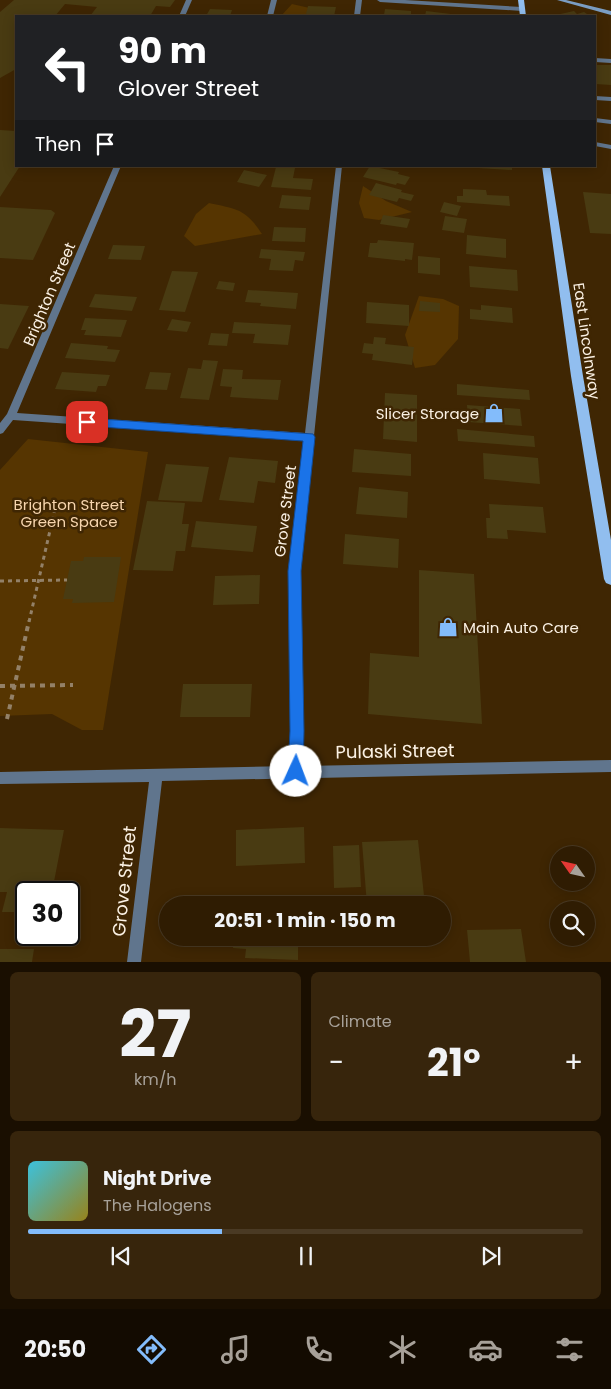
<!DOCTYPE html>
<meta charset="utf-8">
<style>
:root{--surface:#2f1c02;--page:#37250c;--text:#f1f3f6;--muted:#a7a199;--line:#4a3a24;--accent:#83bcfb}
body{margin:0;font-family:Poppins,sans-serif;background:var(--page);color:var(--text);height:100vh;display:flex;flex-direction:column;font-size:19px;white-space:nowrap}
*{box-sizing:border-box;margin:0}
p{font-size:16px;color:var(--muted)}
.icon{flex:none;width:28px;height:28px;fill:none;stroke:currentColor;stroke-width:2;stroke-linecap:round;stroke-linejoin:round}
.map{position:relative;height:962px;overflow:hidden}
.panel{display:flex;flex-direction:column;gap:10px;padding:10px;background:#1a0f01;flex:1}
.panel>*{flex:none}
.top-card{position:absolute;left:15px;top:15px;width:581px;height:152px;border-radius:0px;box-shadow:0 2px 12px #0003,0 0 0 1px var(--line);background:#202124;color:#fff;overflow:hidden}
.needle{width:32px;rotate:304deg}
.tools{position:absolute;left:550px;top:846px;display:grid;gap:10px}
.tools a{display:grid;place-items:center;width:45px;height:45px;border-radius:50%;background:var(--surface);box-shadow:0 2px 12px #0003,0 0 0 1px var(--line);font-size:25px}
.speed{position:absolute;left:15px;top:881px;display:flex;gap:10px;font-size:25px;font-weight:700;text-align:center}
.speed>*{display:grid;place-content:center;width:65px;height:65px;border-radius:50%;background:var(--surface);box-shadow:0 2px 12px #0003,0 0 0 1px var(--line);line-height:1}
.speed .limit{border:2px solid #111;border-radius:8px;background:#fff;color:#111}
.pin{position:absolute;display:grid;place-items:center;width:42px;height:42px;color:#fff;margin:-21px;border-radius:10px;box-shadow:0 2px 8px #0006}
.me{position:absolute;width:55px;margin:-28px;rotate:2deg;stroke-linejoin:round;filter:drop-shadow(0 0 4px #0008)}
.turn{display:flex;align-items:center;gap:18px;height:105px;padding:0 20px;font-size:22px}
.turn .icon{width:65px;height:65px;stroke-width:2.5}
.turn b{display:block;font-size:35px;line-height:42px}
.then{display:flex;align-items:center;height:48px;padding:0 20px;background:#0003;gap:10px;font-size:19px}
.big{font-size:38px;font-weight:700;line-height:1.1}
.panel .card{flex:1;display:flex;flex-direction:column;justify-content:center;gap:8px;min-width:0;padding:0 18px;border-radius:8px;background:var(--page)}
.panel .dial{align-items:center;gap:0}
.dial b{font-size:65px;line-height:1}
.song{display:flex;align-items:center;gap:15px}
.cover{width:60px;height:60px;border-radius:8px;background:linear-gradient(135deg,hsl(190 70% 55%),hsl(50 70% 35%))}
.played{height:5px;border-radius:2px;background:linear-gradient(90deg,var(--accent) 35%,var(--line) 35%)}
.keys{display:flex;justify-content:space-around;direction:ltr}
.heat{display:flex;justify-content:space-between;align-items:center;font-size:28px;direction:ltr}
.panel .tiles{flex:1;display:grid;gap:10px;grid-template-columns:1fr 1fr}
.card:last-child{grid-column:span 2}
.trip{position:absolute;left:159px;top:896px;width:292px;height:50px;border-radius:25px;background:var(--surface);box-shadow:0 2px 12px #0003,0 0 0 1px var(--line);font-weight:700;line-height:50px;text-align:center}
.tabs{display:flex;height:80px;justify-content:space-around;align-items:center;background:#130b01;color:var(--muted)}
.tabs .icon{width:35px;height:35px}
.tabs .current{color:var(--accent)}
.tabs b{font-size:22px;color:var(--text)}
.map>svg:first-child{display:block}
</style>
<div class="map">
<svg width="611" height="962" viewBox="0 0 611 962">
<rect width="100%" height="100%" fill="#3f2603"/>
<g fill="#563501">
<path d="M292 4 314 9 327 16H281Z"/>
<path d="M363 186 386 201 412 212 379 220 364 218 359 203Z"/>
<path d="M209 203C237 209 246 209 262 234L195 246 184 236 196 214Z"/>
<path d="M419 296 443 299 459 306 458 339 435 365 415 368 405 335Z"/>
<path d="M28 439 148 452 103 730H82L52 714 0 716V470Z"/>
</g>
<g fill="#493b12">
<path d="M14 0H175L170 7 156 6 150 16H90L97 7 65 4 55 16H16V69L0 78V12Z"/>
<path d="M308 6 336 7 334 16 306 14Z"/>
<path d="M210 9 232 10 230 16H206Z"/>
<path d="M385 9 411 11V16L384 15Z"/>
<path d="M426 11 451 14V16H425Z"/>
<path d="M574 11 577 14 584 12 590 16 556 15Z"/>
<path d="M595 65H611V85L595 84Z"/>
<path d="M0 130 16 131V166H20L0 197Z"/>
<path d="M370 166 399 172 398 174 410 177 405 185 397 183 396 185 363 177Z"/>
<path d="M478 166H512V170L478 168Z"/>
<path d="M276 167 295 168 293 178 313 179 311 190 271 187Z"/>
<path d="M244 170 267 175 259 187 237 182Z"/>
<path d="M376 183 402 190 401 192 414 195 411 201 399 198 397 202 369 195Z"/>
<path d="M463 189 486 190 487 195 509 196 510 206 457 202V196H463Z"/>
<path d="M583 192 611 194V234L590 233Z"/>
<path d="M282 195 311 197 309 210 279 208Z"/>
<path d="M444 202 461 206 457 216 440 212Z"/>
<path d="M0 207 51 210 55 213 33 260 0 258Z"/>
<path d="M383 215 410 219 407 228 380 224Z"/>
<path d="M445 216 467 219 464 233 442 230Z"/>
<path d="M274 227 306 228 305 242 272 241Z"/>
<path d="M467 235 506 239V258L466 254Z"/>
<path d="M378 240 414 243 412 260 405 259V261L368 257 370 243H377Z"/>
<path d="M113 245 145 246 141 260 108 259Z"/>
<path d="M261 249 305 252 303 261 295 260 293 271 269 270 271 259 259 258Z"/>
<path d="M418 256 440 258V275L418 273Z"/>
<path d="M469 266 517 270 518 291 470 287Z"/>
<path d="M172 271 198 272 185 312 159 310Z"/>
<path d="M219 281 235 283 233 291 216 289Z"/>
<path d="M248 290 298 293 296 309 260 306 261 303 245 302Z"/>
<path d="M95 294 137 297 132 311 89 307Z"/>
<path d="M420 301 440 303V312L419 311Z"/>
<path d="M367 302 409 305V326L366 323Z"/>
<path d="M0 304 29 306 8 349 0 348Z"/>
<path d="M481 305 512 308 513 323 470 319V309L481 310Z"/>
<path d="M85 318 127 320 121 337 84 335 86 330H81Z"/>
<path d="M172 319 191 322 187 332 167 330Z"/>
<path d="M234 322 291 325 288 345 253 343 255 334 232 333Z"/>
<path d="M211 333 229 334 227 346 208 345Z"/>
<path d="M374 337 386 338 385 344 414 347 412 365 372 360 373 354 362 353 364 343 373 344Z"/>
<path d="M71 343 108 346 107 349 120 350 115 362 65 358Z"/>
<path d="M203 360 218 361 209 400 180 398 188 368 201 369Z"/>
<path d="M223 369 243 370 242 379 281 380 278 400 230 397 232 387 220 386Z"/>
<path d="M62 372 110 375 106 386H98L96 392 55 389Z"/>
<path d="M150 372 171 373 167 390 145 389Z"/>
<path d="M457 384 529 390 530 400 457 395Z"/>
<path d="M385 393 417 395V442L383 439Z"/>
<path d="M467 405 520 409 522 426 468 422Z"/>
<path d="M457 429 534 436 535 447 458 441Z"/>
<path d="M354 449 411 454V476L352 472Z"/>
<path d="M483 453 538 458 540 484 484 479Z"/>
<path d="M229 457 278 461 275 483 258 481 254 503 219 500Z"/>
<path d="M166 464 209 467 202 502 158 500Z"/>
<path d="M359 487 408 492 407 518 356 514Z"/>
<path d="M147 501 185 503 182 524H189L185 551H176L173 571 133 570Z"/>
<path d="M489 504 543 507 546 533 507 530 508 539 487 538 486 518H490Z"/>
<path d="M196 521 257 526 253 552 191 547Z"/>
<path d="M345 534 399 539 398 568 343 564Z"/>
<path d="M84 557H121L114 602 72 603 73 599H63L71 561H83Z"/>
<path d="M419 570 474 574 482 724 368 714 370 653 419 657Z"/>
<path d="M260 575 259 604 213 605 215 576Z"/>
<path d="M183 684H252L250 717H180Z"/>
<path d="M304 827 305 863 236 866V830Z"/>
<path d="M0 828 64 830 52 892H26V912H2L7 892H0Z"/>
<path d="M418 840 425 905H367L362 842Z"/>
<path d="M359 845 361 887 334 888 333 846Z"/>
<path d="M521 929 526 962H470L467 930Z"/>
<path d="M234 938H298V960L245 958 246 949 233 948Z"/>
<path d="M0 949H34L32 962H0Z"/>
</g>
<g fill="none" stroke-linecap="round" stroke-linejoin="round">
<g stroke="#938168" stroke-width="3" stroke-dasharray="4 4" stroke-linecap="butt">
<path d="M0 581 67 580"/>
<path d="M29 622 57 500"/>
</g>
<g stroke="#938168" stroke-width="4" stroke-dasharray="5 5" stroke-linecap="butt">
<path d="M0 686 73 685"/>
<path d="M7 719 29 621"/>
</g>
<g fill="#60758d" fill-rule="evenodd">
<path d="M271 0H277L273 16H267Z"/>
<path d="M595 58 611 59V63L595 62Z"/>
<path d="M595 96 611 97V101L595 100Z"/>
<path d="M595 118 611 120V124L595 122Z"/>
</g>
<g fill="#60758d" fill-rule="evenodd">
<path d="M186 0H192L185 16H179Z"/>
<path d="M356 0H362L360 16H354Z"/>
<path d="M377 0H405L522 7 525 9 522 11 380 2Z"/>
<path d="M595 142 611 145V149L595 146Z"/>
<path d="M114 166H121L17 413 305 433 336 166H342L300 571 303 766 611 760V772L162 781 141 962H127L149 782 0 784V772L290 766V571L304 440 13 420 3 433 0 434V423L7 414Z"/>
</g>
<path fill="#7b9ec4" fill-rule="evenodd" d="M557 0H566L611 11V15Z"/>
<g fill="#91beef" fill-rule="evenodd">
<path d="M518 0H524L526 16H520Z"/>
<path d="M542 166H550L583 376 611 540V585L606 583 604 579 571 376Z"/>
</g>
</g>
<path fill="#1a73e8" stroke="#114b97" d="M87 418 313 434 315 437 301 571 304 731 303 771 301 776 296 778 291 776 288 771 290 731 288 571 303 441 87 426 82 422Z"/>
<defs>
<symbol id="shop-bare" viewBox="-9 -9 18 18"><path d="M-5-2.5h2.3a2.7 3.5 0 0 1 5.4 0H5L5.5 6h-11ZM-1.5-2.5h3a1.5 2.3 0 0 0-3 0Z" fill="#83bcfb" stroke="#3f2603" stroke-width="2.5" paint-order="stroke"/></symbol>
</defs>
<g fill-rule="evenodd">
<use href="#shop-bare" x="480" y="399" width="28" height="28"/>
<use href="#shop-bare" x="434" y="613" width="28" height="28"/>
</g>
<g text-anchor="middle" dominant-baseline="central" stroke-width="5" stroke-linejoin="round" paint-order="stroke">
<g font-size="15" fill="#fbf1e4" stroke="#3f2603">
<text transform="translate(49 294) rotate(-67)">Brighton Street</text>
<text transform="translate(587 341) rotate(82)">East Lincolnway</text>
<text transform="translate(285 511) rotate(-83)">Grove Street</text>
</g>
<g font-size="15" fill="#fbf1e4" stroke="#3f2603" text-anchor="end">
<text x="479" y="413">Slicer Storage</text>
<text x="463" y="627" text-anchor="start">Main Auto Care</text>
</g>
<g font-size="15" fill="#f7d5ae" stroke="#3f2603">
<text x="69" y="504">Brighton Street<tspan x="69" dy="17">Green Space</tspan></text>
</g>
<g font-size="18" fill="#fbf1e4" stroke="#3f2603">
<text transform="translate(395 751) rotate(-1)">Pulaski Street</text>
<text transform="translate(124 881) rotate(-84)">Grove Street</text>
</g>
</g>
</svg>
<div class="tools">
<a><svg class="needle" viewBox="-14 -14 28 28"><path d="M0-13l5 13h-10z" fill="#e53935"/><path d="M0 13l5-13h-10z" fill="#a7a199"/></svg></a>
<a><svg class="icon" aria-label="search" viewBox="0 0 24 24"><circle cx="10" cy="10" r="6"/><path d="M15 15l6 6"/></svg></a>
</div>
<div class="speed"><div class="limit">30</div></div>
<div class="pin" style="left:87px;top:422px;background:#d93025"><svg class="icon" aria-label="arrive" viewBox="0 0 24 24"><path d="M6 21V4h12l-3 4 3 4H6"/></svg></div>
<svg class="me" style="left:296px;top:771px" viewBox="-20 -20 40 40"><circle r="19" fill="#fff"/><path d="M0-13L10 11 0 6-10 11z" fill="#1a73e8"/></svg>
<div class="trip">20:51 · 1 min · 150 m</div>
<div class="top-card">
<div class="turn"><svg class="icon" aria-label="left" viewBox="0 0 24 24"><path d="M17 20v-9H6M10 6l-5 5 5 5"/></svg><div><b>90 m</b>Glover Street</div></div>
<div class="then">Then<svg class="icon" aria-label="arrive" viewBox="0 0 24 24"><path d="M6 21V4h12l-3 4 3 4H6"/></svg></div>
</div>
</div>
<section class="panel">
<div class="tiles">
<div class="card dial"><b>27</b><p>km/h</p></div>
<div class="card"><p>Climate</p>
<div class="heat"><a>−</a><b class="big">21°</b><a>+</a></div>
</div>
<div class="card">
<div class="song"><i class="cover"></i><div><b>Night Drive</b><p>The Halogens</p></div></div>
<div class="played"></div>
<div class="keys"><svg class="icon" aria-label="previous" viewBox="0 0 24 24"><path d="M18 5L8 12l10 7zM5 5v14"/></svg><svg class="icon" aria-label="pause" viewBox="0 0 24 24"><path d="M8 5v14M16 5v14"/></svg><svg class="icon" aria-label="next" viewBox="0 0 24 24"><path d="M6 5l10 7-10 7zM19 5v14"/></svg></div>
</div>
</div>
</section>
<nav class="tabs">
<b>20:50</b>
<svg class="icon current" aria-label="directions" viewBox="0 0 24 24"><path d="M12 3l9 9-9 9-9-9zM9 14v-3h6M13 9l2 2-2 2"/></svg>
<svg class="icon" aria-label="music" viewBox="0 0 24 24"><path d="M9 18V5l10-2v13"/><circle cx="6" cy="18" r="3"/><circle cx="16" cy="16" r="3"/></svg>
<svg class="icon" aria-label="phone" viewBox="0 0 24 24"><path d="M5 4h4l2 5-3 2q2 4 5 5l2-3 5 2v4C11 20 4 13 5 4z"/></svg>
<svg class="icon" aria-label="climate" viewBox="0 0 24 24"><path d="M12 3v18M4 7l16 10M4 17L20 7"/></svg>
<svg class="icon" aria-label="car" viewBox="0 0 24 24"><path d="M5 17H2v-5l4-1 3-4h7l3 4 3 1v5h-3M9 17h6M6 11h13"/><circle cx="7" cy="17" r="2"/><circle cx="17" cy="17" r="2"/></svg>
<svg class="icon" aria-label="filters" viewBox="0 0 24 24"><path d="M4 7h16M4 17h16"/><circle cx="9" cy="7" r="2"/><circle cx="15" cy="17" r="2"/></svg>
</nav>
